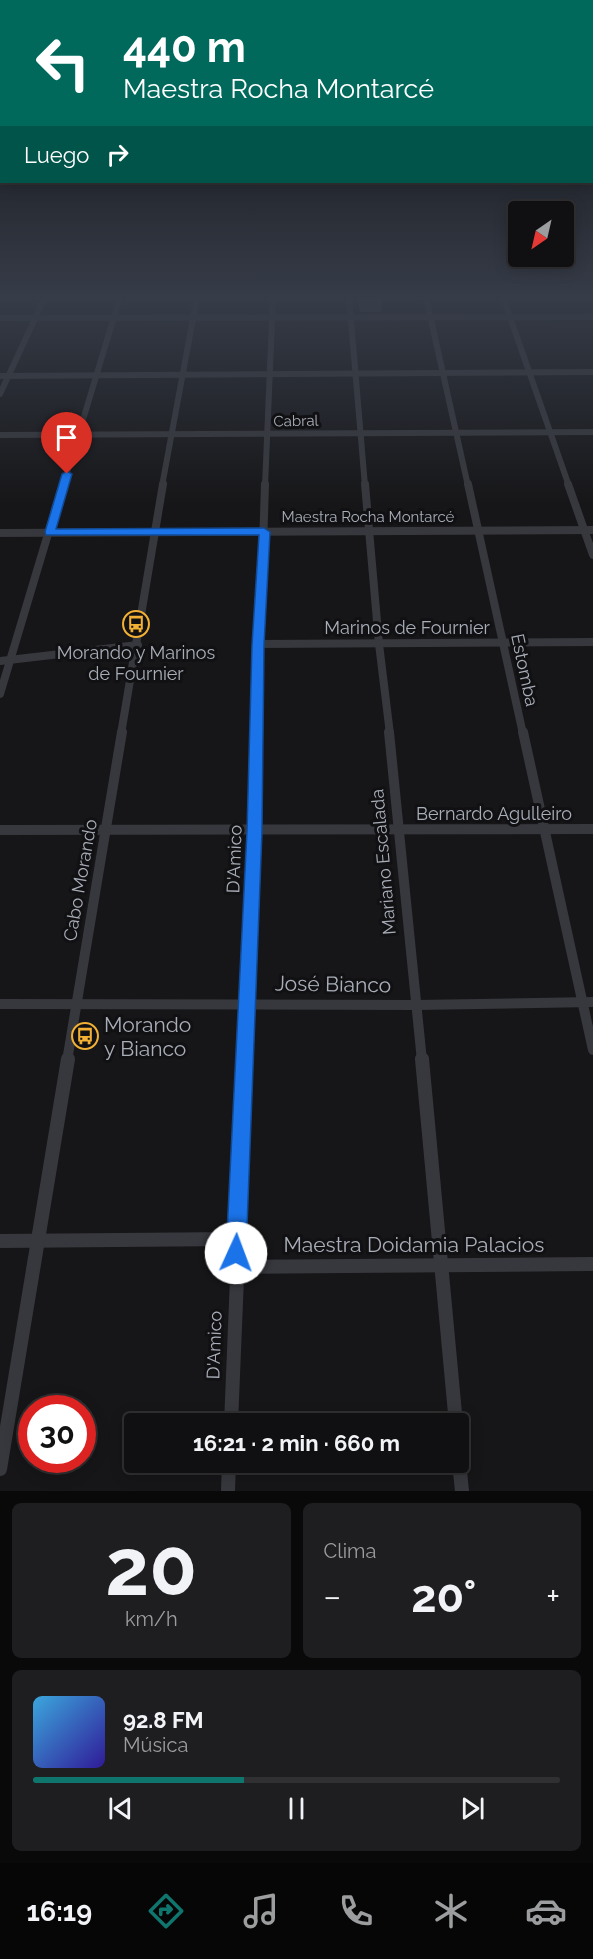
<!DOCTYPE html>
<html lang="es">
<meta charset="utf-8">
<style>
:root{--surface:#101012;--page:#1e1e20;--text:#f1f3f6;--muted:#9c9d9f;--line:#303032;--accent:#0f766e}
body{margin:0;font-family:Raleway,sans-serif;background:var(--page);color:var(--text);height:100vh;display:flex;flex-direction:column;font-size:22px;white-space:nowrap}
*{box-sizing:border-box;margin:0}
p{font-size:20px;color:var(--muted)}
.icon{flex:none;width:33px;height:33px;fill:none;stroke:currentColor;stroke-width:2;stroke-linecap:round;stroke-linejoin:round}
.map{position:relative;height:1491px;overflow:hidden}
.side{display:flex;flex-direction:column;gap:12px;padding:12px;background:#09090a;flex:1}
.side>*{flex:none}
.banner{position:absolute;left:0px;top:0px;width:594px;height:183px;box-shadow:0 3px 15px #0003,0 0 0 2px var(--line);background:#00695c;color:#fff;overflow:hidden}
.needle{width:39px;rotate:214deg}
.tools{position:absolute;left:508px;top:201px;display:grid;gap:12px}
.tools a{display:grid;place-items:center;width:66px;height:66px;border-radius:6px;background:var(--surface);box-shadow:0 3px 15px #0003,0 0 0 2px var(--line);font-size:30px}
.speed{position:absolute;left:18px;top:1395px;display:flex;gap:12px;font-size:30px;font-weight:700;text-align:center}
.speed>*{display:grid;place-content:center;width:78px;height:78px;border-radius:50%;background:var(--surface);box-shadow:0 3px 15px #0003,0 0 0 2px var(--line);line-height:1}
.speed .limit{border:9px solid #d22;background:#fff;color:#111}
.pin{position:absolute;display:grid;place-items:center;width:51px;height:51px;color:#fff;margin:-62px -26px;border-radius:50% 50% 50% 0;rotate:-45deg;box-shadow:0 0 6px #0007}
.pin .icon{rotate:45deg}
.me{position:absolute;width:66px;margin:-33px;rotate:2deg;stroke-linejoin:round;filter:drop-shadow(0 0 4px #0008)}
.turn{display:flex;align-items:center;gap:21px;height:126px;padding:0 24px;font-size:27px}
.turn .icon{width:78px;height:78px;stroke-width:2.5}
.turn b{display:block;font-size:42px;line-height:51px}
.then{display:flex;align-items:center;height:57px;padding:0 24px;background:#0003;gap:12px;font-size:22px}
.big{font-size:45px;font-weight:700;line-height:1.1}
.side .tile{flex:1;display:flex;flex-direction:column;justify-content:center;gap:9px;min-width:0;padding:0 21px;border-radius:9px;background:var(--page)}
.side .dial{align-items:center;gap:0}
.dial b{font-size:78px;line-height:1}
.song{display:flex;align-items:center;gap:18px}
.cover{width:72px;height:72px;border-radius:9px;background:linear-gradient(135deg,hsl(200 70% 55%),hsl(250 70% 35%))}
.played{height:6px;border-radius:3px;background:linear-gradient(90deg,var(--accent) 40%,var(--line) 40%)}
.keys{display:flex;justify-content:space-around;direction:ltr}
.heat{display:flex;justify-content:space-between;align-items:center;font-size:33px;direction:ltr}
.side .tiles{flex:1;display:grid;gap:12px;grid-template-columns:1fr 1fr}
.tile:last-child{grid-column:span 2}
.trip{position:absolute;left:124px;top:1413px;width:345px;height:60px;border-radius:6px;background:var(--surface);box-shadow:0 3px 15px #0003,0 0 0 2px var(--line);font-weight:700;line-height:60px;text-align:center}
.dock{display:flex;height:96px;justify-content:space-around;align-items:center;background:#060607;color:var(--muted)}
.dock .icon{width:42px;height:42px}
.dock .active{color:var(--accent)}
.dock b{font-size:27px;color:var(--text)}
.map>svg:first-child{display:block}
</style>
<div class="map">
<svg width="593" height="1491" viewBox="0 0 593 1491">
<rect width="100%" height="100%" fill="#161618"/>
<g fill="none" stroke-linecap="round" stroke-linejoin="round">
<g stroke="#37383d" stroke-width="6">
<path d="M349 297 365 486"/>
<path d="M426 297 468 486"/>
<path d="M503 297 569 486"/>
<path d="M0 318 593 317"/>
<path d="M0 376 593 372"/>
<path d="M0 394 45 297"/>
<path d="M0 435 593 432"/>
<path d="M63 486 120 297"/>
<path d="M162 486 197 297"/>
<path d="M265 486 273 297"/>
</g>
<g stroke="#37383d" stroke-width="8">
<path d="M365 484 379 644 390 734"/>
<path d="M468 484 523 734"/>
<path d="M568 484 593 555"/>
<path d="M0 533 593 530"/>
<path d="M258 644 593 642"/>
<path d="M0 661 138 645"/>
<path d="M0 694 63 484"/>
<path d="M121 734 163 484"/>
<path d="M257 734 265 484"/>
</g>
<g stroke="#37383d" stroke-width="10">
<path d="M389 732 422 1061"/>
<path d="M523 732 593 1050"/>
<path d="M0 830 593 829"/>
<path d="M0 1004 416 1005 593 1002"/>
<path d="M67 1061 122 732"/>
<path d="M246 1061 257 732"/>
</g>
<g stroke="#37383d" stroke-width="14">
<path d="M422 1059 456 1424"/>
<path d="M0 1241 236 1239"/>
<path d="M236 1267 593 1264"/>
<path d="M231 1424 246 1059"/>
<path d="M459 1462 462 1491"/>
<path d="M0 1469 68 1059"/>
<path d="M228 1491 229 1462"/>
</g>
</g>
<path fill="#47494d" d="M358 297H381L382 301 381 312H360Z"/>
<path fill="#525359" stroke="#5f6168" stroke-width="1.5" d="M360 297H381L382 301H360Z"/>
<linearGradient id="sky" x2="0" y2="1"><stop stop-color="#0c0c0d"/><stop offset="0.59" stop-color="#363c48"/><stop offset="1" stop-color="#363c48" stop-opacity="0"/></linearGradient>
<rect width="593" height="505" fill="url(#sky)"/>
<path fill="#1a73e8" stroke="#114b97" stroke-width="1.5" d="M67 471 72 474 56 529 264 528 270 532 264 645 262 831 246 1253 243 1260 236 1263 229 1260 226 1253 247 831 252 645 259 535H46L45 532 62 474Z"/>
<defs>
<symbol id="bus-ring" viewBox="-11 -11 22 22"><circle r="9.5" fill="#111113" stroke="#f2b134" stroke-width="1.5"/><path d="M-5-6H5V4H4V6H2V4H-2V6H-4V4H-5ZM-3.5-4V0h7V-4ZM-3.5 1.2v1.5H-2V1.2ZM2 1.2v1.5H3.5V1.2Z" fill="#f2b134"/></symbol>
</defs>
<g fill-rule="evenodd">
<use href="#bus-ring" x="121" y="609" width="30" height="30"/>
<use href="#bus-ring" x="70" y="1021" width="30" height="30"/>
</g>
<g text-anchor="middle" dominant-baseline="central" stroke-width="6" stroke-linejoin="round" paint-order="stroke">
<g font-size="15" fill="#a8adb8" stroke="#111113">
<text transform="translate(296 421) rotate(-1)">Cabral</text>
<text x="368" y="517">Maestra Rocha Montarcé</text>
</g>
<g font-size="18" fill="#a8adb8" stroke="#111113">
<text x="407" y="627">Marinos de Fournier</text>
<text transform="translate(525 670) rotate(78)">Estomba</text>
<text x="494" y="813">Bernardo Agulleiro</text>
<text transform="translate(234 859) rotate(-88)">D'Amico</text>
<text transform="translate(383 862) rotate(-95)">Mariano Escalada</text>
<text transform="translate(80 880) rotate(-80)">Cabo Morando</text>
<text transform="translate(214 1345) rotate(-88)">D'Amico</text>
</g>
<g font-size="18" fill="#a8adb8" stroke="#111113">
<text x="136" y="652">Morando y Marinos<tspan x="136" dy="21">de Fournier</tspan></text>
</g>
<g font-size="21" fill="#a8adb8" stroke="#111113">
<text transform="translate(333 984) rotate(1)">José Bianco</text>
<text x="414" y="1244">Maestra Doidamia Palacios</text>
</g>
<g font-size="21" fill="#a8adb8" stroke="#111113" text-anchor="start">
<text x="104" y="1024">Morando<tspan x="104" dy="24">y Bianco</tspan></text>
</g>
</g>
</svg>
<div class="tools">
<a><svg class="needle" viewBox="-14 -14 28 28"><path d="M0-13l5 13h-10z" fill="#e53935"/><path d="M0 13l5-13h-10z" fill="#9c9d9f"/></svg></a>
</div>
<div class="speed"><div class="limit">30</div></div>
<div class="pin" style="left:67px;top:474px;background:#d93025"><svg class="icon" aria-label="arrive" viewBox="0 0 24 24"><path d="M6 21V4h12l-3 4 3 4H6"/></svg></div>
<svg class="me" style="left:236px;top:1253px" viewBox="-20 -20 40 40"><circle r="19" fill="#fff"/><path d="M0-13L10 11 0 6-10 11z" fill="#1a73e8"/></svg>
<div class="trip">16:21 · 2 min · 660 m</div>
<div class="banner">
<div class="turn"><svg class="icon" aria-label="left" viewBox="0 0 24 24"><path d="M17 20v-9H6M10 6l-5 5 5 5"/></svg><div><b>440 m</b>Maestra Rocha Montarcé</div></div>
<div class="then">Luego<svg class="icon" aria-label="right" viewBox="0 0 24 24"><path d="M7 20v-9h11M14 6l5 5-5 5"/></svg></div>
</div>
</div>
<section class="side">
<div class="tiles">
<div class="tile dial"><b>20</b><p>km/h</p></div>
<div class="tile"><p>Clima</p>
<div class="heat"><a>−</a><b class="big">20°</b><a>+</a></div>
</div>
<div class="tile">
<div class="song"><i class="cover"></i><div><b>92.8 FM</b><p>Música</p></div></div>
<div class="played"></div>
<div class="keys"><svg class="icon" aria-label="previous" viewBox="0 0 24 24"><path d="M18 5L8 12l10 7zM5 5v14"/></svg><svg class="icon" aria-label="pause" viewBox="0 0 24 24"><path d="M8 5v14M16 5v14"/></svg><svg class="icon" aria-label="next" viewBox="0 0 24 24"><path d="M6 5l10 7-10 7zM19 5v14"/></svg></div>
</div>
</div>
</section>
<nav class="dock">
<b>16:19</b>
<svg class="icon active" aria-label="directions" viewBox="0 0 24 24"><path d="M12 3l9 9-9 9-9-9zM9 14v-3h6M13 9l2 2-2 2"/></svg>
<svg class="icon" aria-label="music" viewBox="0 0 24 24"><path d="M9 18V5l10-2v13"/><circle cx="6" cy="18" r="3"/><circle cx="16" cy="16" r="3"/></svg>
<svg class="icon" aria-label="phone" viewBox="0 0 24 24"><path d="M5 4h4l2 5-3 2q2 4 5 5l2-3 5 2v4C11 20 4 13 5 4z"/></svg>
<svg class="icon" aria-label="climate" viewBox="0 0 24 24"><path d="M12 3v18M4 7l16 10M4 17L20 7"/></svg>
<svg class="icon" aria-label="car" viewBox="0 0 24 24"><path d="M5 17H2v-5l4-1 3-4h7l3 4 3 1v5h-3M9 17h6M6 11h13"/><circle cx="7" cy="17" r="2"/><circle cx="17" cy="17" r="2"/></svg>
</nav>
